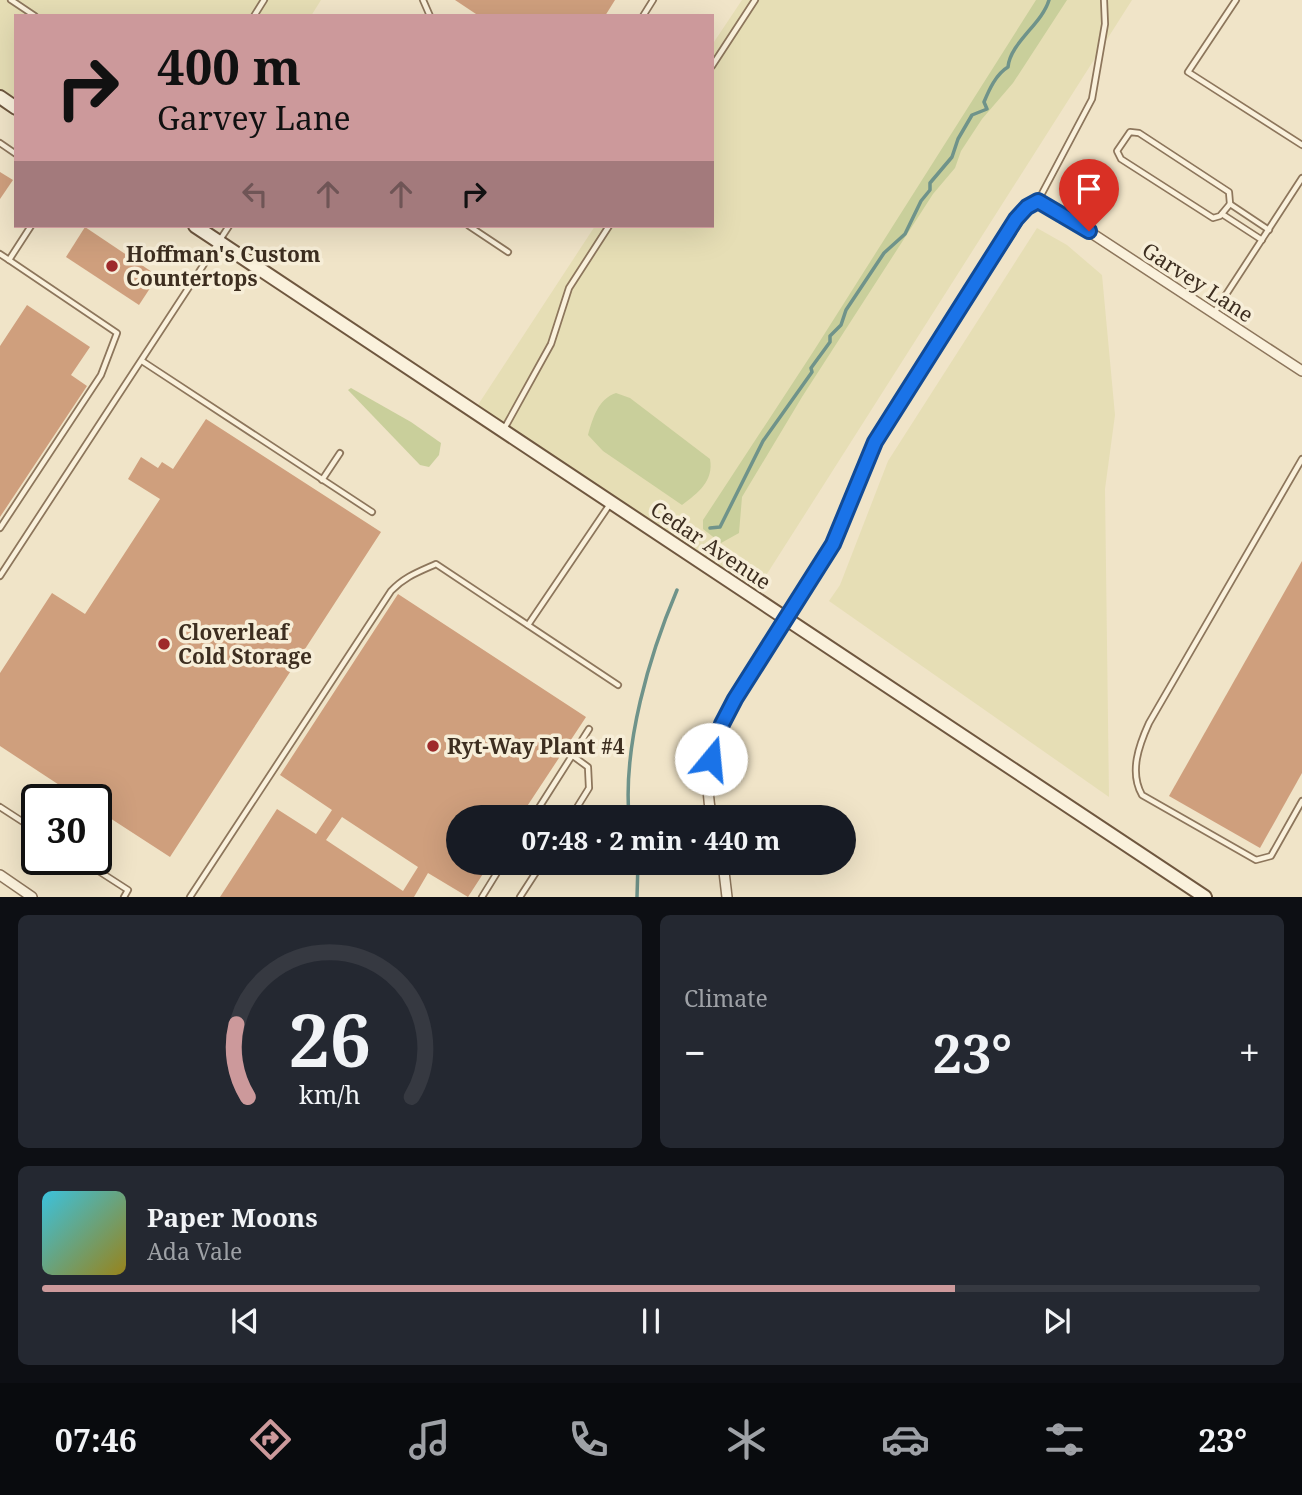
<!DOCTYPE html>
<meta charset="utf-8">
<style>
:root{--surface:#171b24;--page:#242831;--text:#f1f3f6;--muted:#9ea1a6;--line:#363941;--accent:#cc999b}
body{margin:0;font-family:"Noto Serif",serif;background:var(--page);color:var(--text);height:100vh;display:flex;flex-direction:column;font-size:26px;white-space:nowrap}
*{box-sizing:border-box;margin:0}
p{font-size:23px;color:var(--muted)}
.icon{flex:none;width:38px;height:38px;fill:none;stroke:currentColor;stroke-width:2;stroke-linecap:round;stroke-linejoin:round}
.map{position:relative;height:897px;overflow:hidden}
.details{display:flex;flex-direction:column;gap:18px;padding:18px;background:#0d0f14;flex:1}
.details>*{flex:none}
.guide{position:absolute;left:14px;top:14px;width:700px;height:214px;border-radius:0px;box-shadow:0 7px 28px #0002;background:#cc999b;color:#111;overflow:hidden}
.speed{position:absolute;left:21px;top:784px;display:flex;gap:14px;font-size:35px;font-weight:700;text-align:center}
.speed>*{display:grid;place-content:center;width:91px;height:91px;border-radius:50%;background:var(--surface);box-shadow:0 7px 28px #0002;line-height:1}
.speed .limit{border:4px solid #111;border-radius:10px;background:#fff;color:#111}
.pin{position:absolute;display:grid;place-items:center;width:60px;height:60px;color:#fff;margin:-72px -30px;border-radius:50% 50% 50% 0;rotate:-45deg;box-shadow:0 0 7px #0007}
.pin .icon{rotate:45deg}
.me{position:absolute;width:77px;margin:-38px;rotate:17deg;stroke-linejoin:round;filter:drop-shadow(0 0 5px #0008)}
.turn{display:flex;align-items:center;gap:24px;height:147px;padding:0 28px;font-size:32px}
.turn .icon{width:91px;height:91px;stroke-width:2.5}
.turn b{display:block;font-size:49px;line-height:60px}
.lanes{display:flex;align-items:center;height:66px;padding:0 28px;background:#0003;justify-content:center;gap:35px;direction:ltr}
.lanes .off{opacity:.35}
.big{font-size:52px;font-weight:700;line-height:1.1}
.details .tile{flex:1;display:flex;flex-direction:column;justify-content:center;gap:10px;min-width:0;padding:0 24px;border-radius:10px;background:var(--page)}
.details .dial{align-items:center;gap:0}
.dial svg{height:182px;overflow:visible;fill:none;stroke:var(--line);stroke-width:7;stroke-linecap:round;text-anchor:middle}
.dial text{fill:var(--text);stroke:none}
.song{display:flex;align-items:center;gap:21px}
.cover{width:84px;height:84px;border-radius:10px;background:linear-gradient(135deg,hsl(190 70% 55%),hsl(50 70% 35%))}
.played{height:7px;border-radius:4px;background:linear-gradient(90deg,var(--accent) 75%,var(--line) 75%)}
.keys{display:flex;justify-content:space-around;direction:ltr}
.heat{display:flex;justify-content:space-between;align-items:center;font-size:38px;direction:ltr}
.details .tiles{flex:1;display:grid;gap:18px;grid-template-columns:1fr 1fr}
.tile:last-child{grid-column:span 2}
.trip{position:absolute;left:446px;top:805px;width:410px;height:70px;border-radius:35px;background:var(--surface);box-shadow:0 7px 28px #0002;font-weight:700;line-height:70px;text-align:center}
.tab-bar{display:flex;height:112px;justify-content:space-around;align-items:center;background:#090b0e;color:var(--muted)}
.tab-bar .icon{width:49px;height:49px}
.tab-bar .current{color:var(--accent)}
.tab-bar b{font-size:32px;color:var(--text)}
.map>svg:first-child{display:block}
</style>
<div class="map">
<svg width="1302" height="897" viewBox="0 0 1302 897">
<rect width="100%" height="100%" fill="#f0e4c8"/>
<g fill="#e6deb5">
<path d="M0 0H321L311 16H16V107L0 97Z"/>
<path d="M742 0H1132L753 596 474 411 595 226H712V45Z"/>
<path d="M1037 228 1067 245 1102 275 1115 415 1105 489 1109 797 829 601 840 585 888 461Z"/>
</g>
<g fill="#c9cf9b">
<path d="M1036 0H1067L1013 83 982 119 961 151 955 168 933 194 802 397 742 497 739 533 721 543 703 529V520L813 352Z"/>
<path d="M351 388 411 422 441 443 439 455 429 467 420 465 348 390Z"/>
<path d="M616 393 630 398 710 459C714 481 698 493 682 505L603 451 588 435C593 418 598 399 616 393Z"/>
</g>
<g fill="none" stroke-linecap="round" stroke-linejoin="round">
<g stroke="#6f938a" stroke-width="3.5">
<path d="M710 528 720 527 763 441 812 372 811 368 830 342V336L841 325 846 310 884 253 905 234 921 201 930 190V183L952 157 958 139 972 115 987 109 984 102C989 90 996 74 1008 67 1010 43 1042 24 1049 0"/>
<path d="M629 817C623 745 649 656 677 590"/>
<path d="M637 897 638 863"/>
</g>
</g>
<g fill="#cf9f7d" fill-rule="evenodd">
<path d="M455 0H615L605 16H479Z"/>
<path d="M0 172 13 180 0 199Z"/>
<path d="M85 227 158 276 139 305 66 257Z"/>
<path d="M27 305 90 347 71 375 87 386 0 517V346Z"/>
<path d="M206 419 381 532 170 857 96 809V800H82L0 746V673L52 593 85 614 160 499 128 479 141 457 158 468 162 462 173 469Z"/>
<path d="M1302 561V773L1260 848 1169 796Z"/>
<path d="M398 594 586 717 520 817H458V863H490L468 897 428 873 414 897H220L277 809 316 834 332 810 280 775ZM342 817 418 867 403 891 326 840Z"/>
</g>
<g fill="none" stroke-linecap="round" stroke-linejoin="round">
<defs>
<g id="service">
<path d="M11 0 35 16"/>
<path d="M423 0 430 16"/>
<path d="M1236 0 1188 72 1302 145"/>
<path d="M254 16 264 0"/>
<path d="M643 16 653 0"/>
<path d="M712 66 755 0"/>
<path d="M1130 132 1139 133 1229 192 1230 204 1220 216 1213 218 1121 159 1117 151Z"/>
<path d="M0 143 16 154"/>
<path d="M1038 201 1092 99 1105 24 1104 0"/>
<path d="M1230 204 1269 230"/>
<path d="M1222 214 1262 240"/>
<path d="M469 226 508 252"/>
<path d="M0 254 9 260 31 226"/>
<path d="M1214 313 1302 178"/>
<path d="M142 361 372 512"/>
<path d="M504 429 551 344 569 288 609 226"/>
<path d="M1302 459 1149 723C1139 745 1129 772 1142 795L1256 860 1271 856 1302 801"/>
<path d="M322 480 340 453"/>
<path d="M0 528 101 375 117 333 9 260"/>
<path d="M0 576 229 226"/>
<path d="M528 625 610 504"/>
<path d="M0 807 37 831"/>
<path d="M533 817 589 729"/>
<path d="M571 817 589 788 588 767 573 756"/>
<path d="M80 859 128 890 124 897"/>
<path d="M190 897 391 591C404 577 418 572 436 564L618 685"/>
<path d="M482 897 503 863"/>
<path d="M520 897 542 863"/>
</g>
<g id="minor">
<path d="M712 817C701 776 717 735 735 699L833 544 875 442 1027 207 1038 201 1047 204 1302 371"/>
<path d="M723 863 727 897"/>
<path d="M0 875 32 897"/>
</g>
<g id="secondary">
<path d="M0 97 16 108"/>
<path d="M195 226 1205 897"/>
</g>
</defs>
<use href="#service" stroke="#8d765c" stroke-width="8"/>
<use href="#minor" stroke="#8d765c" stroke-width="12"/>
<use href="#secondary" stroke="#6f573f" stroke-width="16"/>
<use href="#service" stroke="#faf1dc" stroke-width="4.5"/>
<use href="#minor" stroke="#faf1dc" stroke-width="9"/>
<use href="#secondary" stroke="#faf1dc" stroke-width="12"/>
</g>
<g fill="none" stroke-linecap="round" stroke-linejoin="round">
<defs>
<path id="route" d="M711 759 722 724 735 699 833 544 875 442 1016 219 1027 207 1038 201 1089 231"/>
</defs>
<use href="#route" stroke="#114b97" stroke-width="18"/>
<use href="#route" stroke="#1a73e8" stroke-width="12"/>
</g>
<g fill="#9e2a2b" stroke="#f7eed8" stroke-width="2.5">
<circle cx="112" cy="266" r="7"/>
<circle cx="164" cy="644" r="7"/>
<circle cx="433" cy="746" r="7"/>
</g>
<g text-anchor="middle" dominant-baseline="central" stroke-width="7" stroke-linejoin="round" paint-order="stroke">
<g font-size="21" font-weight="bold" fill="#3d2e20" stroke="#f7eed8" text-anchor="start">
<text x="126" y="254">Hoffman's Custom<tspan x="126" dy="24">Countertops</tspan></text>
<text x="178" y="632">Cloverleaf<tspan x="178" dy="24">Cold Storage</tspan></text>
<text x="447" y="746">Ryt-Way Plant #4</text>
</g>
<g font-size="21" fill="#3d2e20" stroke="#f7eed8">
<text transform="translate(1198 282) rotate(33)">Garvey Lane</text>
<text transform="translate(711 545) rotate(34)">Cedar Avenue</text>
</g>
</g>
</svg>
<div class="speed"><div class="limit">30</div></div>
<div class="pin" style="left:1089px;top:231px;background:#d93025"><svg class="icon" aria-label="arrive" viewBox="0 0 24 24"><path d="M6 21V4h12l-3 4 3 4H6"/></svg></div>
<svg class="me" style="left:711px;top:759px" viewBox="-20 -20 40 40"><circle r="19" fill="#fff"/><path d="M0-13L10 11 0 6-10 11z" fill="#1a73e8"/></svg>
<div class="trip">07:48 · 2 min · 440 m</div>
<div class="guide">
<div class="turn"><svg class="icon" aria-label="right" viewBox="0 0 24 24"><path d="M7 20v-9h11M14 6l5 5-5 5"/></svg><div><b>400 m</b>Garvey Lane</div></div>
<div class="lanes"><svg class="icon off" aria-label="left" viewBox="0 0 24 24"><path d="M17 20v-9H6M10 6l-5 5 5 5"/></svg><svg class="icon off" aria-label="ahead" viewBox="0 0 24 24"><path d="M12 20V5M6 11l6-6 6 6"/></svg><svg class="icon off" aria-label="ahead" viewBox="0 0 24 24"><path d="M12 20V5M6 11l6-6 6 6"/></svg><svg class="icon" aria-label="right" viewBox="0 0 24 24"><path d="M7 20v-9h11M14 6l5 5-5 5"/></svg></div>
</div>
</div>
<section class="details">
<div class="tiles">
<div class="tile dial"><svg viewBox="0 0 100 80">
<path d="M14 69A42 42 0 1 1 86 69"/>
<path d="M14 69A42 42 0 0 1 9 37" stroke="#cc999b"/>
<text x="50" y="56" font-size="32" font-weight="700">26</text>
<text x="50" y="72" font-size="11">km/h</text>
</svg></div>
<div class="tile"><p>Climate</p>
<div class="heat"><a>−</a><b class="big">23°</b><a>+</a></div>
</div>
<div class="tile">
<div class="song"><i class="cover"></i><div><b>Paper Moons</b><p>Ada Vale</p></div></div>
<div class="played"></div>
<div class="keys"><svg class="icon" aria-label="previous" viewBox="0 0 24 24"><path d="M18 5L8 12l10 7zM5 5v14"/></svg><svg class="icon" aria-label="pause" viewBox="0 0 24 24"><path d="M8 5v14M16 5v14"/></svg><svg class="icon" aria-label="next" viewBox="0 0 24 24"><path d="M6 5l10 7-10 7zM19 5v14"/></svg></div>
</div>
</div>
</section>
<nav class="tab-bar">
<b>07:46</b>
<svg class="icon current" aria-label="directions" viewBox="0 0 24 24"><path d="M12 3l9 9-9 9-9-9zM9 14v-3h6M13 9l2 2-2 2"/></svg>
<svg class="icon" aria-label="music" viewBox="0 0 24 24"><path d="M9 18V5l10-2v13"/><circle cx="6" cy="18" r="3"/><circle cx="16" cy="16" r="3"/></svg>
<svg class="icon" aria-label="phone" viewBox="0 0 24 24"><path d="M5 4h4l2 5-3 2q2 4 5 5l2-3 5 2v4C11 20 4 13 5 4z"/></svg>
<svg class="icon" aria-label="climate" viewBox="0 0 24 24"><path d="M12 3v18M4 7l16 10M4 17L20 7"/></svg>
<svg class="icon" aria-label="car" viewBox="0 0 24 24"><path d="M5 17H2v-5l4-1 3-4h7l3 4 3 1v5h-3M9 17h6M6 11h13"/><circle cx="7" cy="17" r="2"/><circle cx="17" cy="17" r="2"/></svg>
<svg class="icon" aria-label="filters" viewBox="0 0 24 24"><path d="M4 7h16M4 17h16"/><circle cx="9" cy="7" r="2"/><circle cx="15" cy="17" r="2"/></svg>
<b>23°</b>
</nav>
